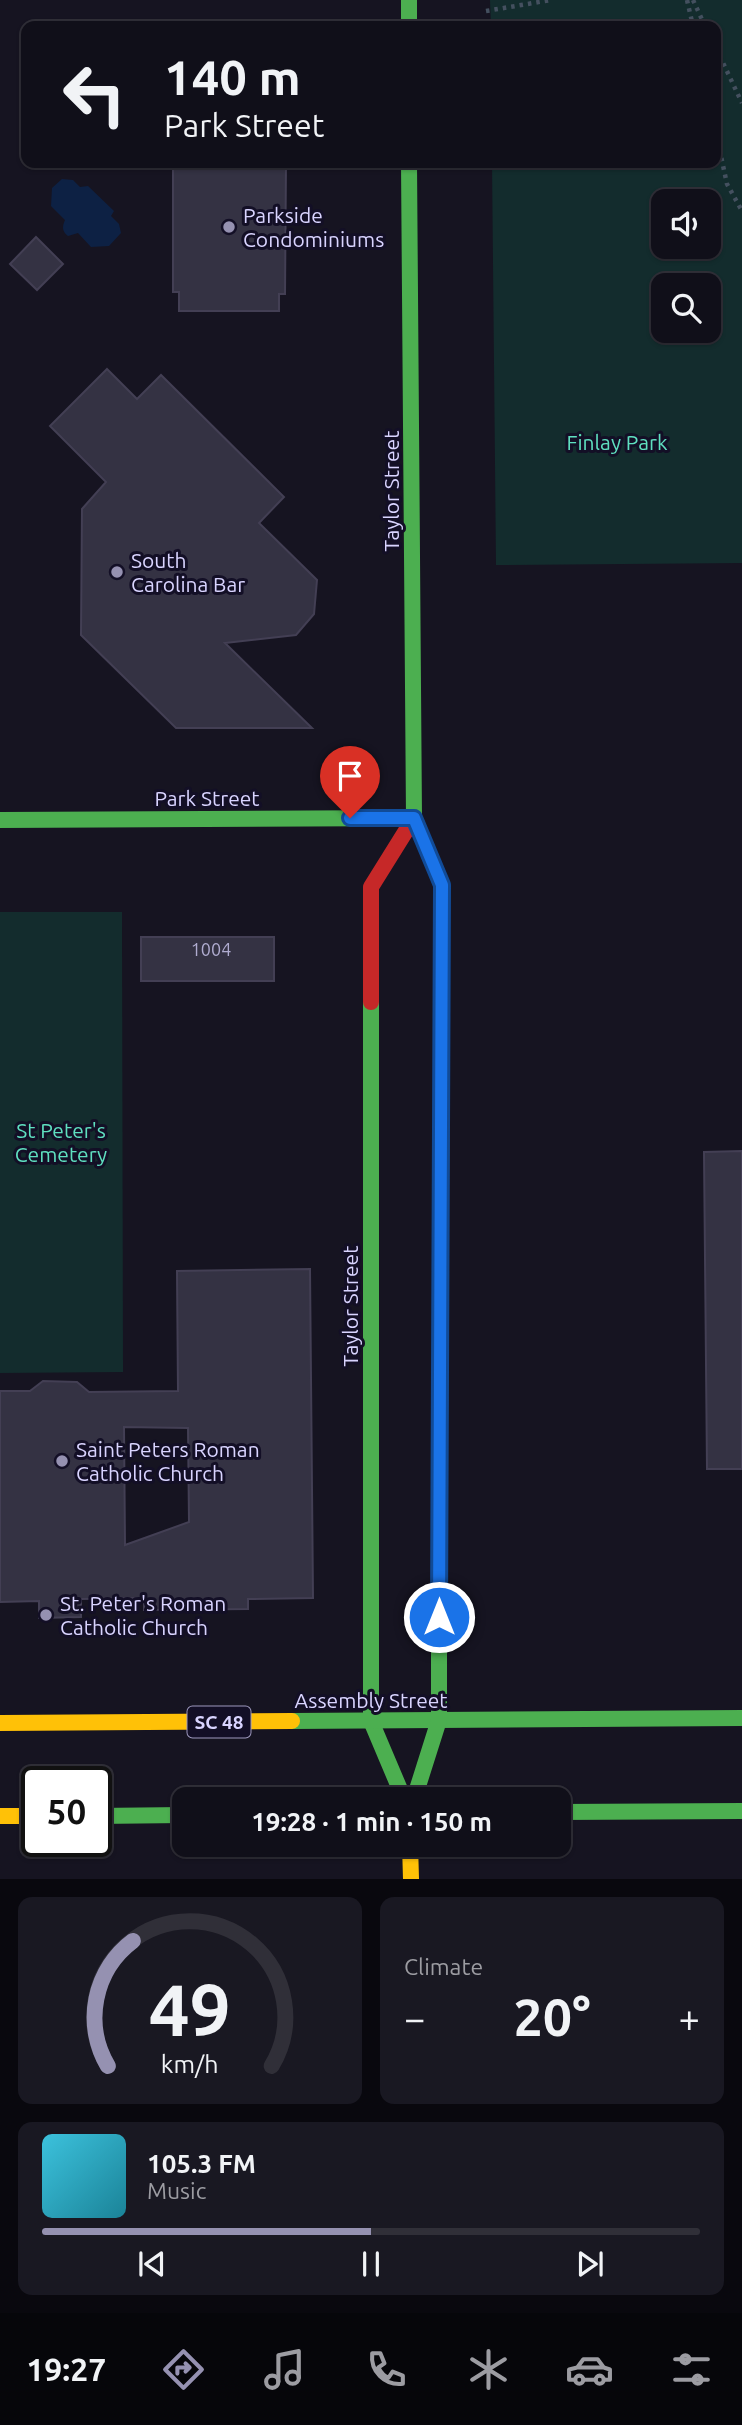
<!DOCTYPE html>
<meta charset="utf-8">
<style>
:root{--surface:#100f19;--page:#191822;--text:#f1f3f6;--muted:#9c9ca2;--line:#302f38;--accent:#9591b1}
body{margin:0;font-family:Ubuntu,sans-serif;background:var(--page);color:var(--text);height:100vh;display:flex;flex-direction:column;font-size:26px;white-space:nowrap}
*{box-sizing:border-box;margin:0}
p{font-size:23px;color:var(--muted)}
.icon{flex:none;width:38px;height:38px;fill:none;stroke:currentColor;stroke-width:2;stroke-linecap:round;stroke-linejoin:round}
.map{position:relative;height:1879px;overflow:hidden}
.details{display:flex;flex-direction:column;gap:18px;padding:18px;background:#09080e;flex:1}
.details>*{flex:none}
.guide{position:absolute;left:21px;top:21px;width:700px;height:147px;border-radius:14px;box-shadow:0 2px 5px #0004,0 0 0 2px var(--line);background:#100f19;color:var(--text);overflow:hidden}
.tools{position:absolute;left:651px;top:189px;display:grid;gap:14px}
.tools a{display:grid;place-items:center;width:70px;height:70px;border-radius:14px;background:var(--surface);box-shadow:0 2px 5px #0004,0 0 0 2px var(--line);font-size:35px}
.speed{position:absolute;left:21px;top:1766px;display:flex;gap:14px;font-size:35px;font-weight:700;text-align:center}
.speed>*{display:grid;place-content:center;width:91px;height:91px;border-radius:50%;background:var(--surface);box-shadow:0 2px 5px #0004,0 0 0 2px var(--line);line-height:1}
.speed .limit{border:4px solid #111;border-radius:10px;background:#fff;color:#111}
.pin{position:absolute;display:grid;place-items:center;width:60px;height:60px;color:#fff;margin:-72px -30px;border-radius:50% 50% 50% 0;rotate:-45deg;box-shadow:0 0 7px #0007}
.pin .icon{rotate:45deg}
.me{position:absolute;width:77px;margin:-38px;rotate:0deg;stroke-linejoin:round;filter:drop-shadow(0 0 5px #0008)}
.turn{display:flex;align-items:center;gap:24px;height:147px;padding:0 28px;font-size:32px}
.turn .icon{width:91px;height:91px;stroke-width:2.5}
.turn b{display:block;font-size:49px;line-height:60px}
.big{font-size:52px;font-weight:700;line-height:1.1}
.details .card{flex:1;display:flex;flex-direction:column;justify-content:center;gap:10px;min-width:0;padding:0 24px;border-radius:14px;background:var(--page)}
.details .dial{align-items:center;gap:0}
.dial svg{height:182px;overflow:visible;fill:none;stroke:var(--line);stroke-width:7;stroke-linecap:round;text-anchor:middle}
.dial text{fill:var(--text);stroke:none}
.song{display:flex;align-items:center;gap:21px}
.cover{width:84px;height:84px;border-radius:10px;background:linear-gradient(135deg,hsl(190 70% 55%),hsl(190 70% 35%))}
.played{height:7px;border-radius:4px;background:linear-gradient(90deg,var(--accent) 50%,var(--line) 50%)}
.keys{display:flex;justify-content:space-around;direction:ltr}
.heat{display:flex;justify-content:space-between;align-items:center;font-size:38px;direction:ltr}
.details .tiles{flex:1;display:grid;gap:18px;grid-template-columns:1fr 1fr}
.card:last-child{grid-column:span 2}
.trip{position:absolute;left:172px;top:1787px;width:399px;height:70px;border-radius:14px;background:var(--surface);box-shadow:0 2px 5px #0004,0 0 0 2px var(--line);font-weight:700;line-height:70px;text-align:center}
.tabs{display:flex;height:112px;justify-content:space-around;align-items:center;background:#06060a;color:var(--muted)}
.tabs .icon{width:49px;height:49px}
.tabs .active{color:var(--accent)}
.tabs b{font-size:32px;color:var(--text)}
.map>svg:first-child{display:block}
</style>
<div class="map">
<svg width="742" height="1879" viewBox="0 0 742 1879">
<rect width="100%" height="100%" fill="#161421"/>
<g fill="#132c2d" fill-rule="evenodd">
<path d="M490 0H742V563L496 565 492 163H716V26H491ZM663 201H709V247H663ZM663 285H709V331H663Z"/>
<path d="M0 912H122L123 1372 0 1373Z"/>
</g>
<path fill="#0d2144" d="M62 179 73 180 80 187 88 186 114 211 111 216 119 224 121 233 109 246 91 247 78 233 68 236C62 231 62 227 65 220L51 206 52 188Z"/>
<g fill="#343243" stroke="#433f54" stroke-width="2" fill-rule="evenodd">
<path d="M173 163H286L285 294H279V311H179V292H173Z"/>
<path d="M36 237 63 264 37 290 10 264Z"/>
<path d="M107 369 137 399 161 375 284 497 259 523 317 580 314 614 296 635 225 643 312 728H176L81 635 82 509 106 482 50 426Z"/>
<rect x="141" y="937" width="133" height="44"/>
<path d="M742 1151V1469H707L704 1152Z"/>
<path d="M310 1269 313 1598 248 1599V1609L144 1610V1598L81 1599V1617L39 1618V1601L0 1602V1391H30L43 1381 77 1382 89 1392 178 1391 177 1271ZM124 1427 188 1428 189 1522 125 1545Z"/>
</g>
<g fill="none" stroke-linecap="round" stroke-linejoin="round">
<g stroke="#44505f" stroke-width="4.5" stroke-dasharray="3.5 5" stroke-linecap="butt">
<path d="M687 0 693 26"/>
<path d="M693 0 705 26"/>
<path d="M486 11 551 0"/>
<path d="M716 48 742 103"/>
<path d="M716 133 727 184 742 211"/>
</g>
<g stroke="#4caf50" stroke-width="16">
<path d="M409 0V26"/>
<path d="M409 163 414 818 442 885V959"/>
<path d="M0 820 414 818"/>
<path d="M371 1002V1721L404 1799"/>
<path d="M292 1721 742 1718"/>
<path d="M414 1799 439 1720V1625"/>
<path d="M558 1812 742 1811"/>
<path d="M96 1816 184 1815"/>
</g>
<g stroke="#ffc107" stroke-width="16">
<path d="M440 1421 442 959"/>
<path d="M0 1723 292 1721"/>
<path d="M0 1816H37"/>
<path d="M410 1844 411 1879"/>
</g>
<g stroke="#c62828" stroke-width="16">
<path d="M371 1002V887L414 818"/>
<path d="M439 1625 440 1421"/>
</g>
</g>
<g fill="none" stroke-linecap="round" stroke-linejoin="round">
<defs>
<path id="route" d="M350 818H414L442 885 439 1617"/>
</defs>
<use href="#route" stroke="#114b97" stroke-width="18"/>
<use href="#route" stroke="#1a73e8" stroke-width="12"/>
</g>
<g fill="#9591b1" stroke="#130f26" stroke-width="2.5">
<circle cx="229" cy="227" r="7"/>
<circle cx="117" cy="572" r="7"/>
<circle cx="62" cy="1461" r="7"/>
<circle cx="46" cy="1615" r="7"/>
</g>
<g text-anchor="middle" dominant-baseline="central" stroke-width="6" stroke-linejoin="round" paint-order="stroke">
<g font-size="18" fill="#b0acd0">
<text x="211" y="949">1004</text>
</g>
<rect fill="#130f26" stroke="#9e99be" stroke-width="2" x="187.5" y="1706.5" width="63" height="31" rx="5"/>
<g font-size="19" font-weight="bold" fill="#d9d4ff">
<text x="219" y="1722">SC 48</text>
</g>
<g font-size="21" fill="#d9d4ff" stroke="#130f26" text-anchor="start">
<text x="243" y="215">Parkside<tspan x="243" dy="24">Condominiums</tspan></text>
<text x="131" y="560">South<tspan x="131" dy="24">Carolina Bar</tspan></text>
<text x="76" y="1449">Saint Peters Roman<tspan x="76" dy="24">Catholic Church</tspan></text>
<text x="60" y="1603">St. Peter's Roman<tspan x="60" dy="24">Catholic Church</tspan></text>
</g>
<g font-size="21" fill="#5fe0c0" stroke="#130f26">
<text x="617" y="442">Finlay Park</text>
<text x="61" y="1130">St Peter's<tspan x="61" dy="24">Cemetery</tspan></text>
</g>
<g font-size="21" fill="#d9d4ff" stroke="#130f26">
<text transform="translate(391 491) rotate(-90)">Taylor Street</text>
<text x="207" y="798">Park Street</text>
<text transform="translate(350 1306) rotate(-90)">Taylor Street</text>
<text x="371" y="1700">Assembly Street</text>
</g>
</g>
</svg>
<div class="tools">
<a><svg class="icon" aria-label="sound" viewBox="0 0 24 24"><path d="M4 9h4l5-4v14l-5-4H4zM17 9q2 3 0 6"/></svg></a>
<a><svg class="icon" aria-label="search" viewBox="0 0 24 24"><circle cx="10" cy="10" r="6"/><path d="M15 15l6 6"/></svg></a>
</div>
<div class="speed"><div class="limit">50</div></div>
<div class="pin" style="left:350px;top:818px;background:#d93025"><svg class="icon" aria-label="arrive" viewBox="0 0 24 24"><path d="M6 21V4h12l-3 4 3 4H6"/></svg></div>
<svg class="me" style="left:439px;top:1617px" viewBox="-20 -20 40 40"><circle r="17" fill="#1a73e8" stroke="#fff" stroke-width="3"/><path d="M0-11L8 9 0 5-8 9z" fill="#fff"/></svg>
<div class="trip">19:28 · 1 min · 150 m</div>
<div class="guide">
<div class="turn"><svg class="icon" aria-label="left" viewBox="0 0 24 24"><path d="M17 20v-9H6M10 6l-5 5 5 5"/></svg><div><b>140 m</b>Park Street</div></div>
</div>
</div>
<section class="details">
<div class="tiles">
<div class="card dial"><svg viewBox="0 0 100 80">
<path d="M14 69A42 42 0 1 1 86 69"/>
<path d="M14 69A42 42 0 0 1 25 14" stroke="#9591b1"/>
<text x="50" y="56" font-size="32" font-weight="700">49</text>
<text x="50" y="72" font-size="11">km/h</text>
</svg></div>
<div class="card"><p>Climate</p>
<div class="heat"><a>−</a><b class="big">20°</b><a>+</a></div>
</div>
<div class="card">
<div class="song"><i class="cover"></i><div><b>105.3 FM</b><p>Music</p></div></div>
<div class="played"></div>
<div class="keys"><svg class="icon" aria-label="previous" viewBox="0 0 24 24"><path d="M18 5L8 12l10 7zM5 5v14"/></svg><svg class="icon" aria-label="pause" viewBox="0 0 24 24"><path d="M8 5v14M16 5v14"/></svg><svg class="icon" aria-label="next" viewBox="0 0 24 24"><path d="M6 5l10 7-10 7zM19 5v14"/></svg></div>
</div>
</div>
</section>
<nav class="tabs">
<b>19:27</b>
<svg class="icon active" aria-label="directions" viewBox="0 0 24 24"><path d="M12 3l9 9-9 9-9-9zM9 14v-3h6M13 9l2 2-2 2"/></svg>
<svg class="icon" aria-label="music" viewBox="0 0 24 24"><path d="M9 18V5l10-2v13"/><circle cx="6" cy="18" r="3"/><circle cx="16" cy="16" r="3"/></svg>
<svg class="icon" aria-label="phone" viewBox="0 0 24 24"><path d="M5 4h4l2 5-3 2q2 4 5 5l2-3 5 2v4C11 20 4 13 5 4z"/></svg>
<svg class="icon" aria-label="climate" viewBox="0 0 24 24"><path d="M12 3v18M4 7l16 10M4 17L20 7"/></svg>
<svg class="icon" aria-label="car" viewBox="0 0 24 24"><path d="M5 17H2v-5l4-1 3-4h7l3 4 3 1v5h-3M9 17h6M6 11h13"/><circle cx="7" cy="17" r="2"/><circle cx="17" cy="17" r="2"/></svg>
<svg class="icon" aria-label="filters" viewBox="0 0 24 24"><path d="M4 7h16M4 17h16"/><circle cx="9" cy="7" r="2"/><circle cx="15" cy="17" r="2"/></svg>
</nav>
